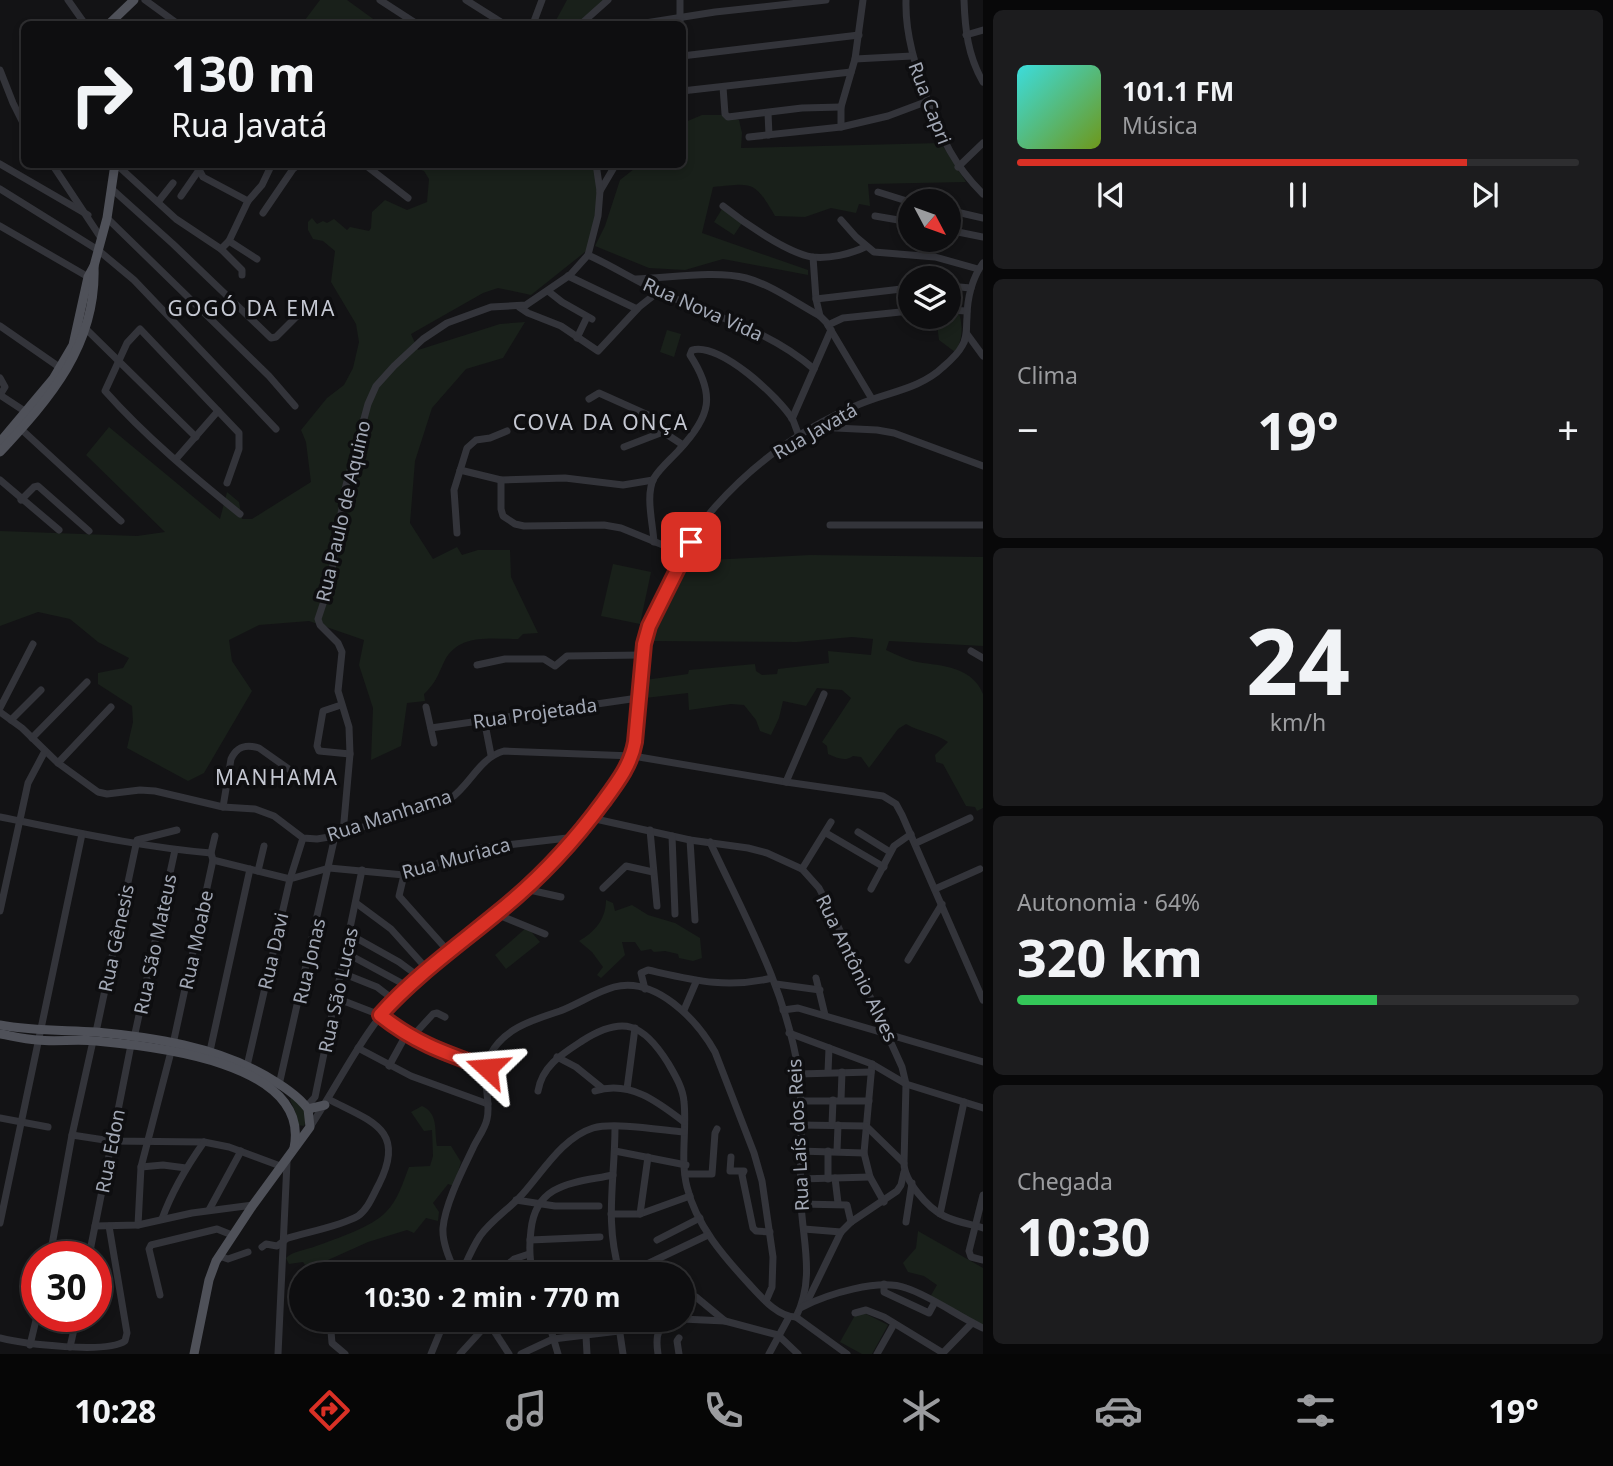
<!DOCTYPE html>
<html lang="pt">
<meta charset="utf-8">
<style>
:root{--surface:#0e0e10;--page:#1c1c1e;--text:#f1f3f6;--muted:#9b9c9f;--line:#2e2e30;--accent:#d93025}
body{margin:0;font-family:"Noto Sans",sans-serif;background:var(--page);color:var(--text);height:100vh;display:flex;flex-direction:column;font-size:26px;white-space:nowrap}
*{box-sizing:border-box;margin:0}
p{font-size:23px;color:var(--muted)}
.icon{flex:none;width:38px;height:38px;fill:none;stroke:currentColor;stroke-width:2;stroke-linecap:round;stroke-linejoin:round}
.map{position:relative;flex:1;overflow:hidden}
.sheet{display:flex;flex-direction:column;gap:10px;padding:10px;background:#080809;width:630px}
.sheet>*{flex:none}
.top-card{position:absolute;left:21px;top:21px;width:665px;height:147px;border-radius:10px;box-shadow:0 4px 10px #0003,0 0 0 2px var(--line);background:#0e0e10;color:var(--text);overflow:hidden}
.needle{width:46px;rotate:131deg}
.tools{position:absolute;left:898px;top:189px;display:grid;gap:14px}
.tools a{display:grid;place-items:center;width:63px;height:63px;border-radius:50%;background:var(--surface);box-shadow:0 4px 10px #0003,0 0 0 2px var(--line);font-size:35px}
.speed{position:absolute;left:21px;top:1241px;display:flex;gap:14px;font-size:35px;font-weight:700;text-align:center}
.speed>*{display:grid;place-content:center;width:91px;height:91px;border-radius:50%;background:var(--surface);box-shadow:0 4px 10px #0003,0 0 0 2px var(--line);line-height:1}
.speed .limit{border:10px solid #d22;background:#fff;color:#111}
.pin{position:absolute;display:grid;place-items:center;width:60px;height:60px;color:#fff;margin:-30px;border-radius:14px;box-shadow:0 4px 10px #0006}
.me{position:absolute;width:77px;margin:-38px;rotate:289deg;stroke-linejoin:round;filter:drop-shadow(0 0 5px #0008)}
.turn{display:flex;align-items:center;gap:24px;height:147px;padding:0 35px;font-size:32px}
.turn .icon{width:91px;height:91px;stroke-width:2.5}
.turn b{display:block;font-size:49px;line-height:60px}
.big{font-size:52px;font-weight:700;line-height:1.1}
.sheet .card{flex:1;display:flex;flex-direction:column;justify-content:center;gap:10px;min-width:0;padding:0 24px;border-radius:10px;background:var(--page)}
.sheet .dial{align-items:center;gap:0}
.dial b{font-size:91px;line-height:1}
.song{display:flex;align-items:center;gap:21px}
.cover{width:84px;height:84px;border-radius:10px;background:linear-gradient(135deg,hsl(180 70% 55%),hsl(80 70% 35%))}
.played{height:7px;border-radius:4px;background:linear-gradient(90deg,var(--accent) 80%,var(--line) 80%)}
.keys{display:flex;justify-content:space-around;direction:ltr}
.heat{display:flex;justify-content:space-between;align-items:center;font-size:38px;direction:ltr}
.charge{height:10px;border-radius:5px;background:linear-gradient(90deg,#34c759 64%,var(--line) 0)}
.trip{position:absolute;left:289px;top:1262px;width:406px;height:70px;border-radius:35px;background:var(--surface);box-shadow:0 4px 10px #0003,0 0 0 2px var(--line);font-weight:700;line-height:70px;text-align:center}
.tabs{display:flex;height:112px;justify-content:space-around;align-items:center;background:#060606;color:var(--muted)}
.tabs .icon{width:49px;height:49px}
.tabs .active{color:var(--accent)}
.tabs b{font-size:32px;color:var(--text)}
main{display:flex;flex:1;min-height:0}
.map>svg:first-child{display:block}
</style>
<main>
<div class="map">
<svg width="983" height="1354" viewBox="0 0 983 1354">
<rect width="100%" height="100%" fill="#131315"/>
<g fill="#19201a">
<path d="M320 0H347L380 24H302Z"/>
<path d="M567 0H608L581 24H554Z"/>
<path d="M702 115H724L739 120 742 133 741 148 941 143 966 182 868 184 870 206 859 204 856 213 831 208 805 217 775 216C754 180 753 183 713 187L702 233 808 270V275L723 259 685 270 649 268 595 246 605 226 620 180 639 165 682 164 683 123Z"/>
<path d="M406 165H597L598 216 590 248 531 295 498 288 483 293 411 334 418 350 500 324 525 322 503 358 466 369 432 408 415 461 410 523 433 559 457 547 462 555 478 550H510L511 577 538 633 523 634 518 639C490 639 458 633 444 662 438 675 435 684 424 694L425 701 407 703 401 746 371 760 373 708 359 665 364 640 309 621 259 625 229 640 232 661 252 691 204 773 188 781 127 748 133 722 132 706 98 684V673L123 668 129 658 98 642 70 619 38 612 0 626V531L137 536 165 532 86 455 109 427 220 519 227 492 239 502 242 519H252L311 482 306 442 301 430 327 398 344 385 353 368 359 342 356 324 331 282 335 251 323 241 313 239 308 230V222L312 218 317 224 323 221 327 223 334 219 347 230 350 227 369 231 371 228 372 212 385 200 407 210 427 202 429 179 424 171Z"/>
<path d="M722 209 742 223 734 235 714 222Z"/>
<path d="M949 312 959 313C963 326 963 340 955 352L939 340 936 317H948Z"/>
<path d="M667 330 681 334 674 357 660 352Z"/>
<path d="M810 555 983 557V646L889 641 886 650C897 655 911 662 923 663 947 666 973 669 983 694V808L977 811 975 807 966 806 943 764 936 762 935 755 948 742C935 733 920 732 906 724L898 729 869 768 861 757 853 756C845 762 837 758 828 754L827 746 822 742 851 698 842 690 817 688 806 706 783 701 779 718 771 735 760 731 756 720 744 705 731 704 689 710 688 693 645 698V680L688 674 689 670 755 664 756 671 762 675 777 674 778 669 829 663 828 651 871 655 873 639 852 637 797 642 649 641 689 561Z"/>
<path d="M613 564 651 572 640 624 601 616Z"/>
<path d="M606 900 613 903 615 911 632 905 648 915 675 923 700 938 702 958 693 961 679 958 678 954 665 951 654 952 651 949 641 951 635 942H622L625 955 601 978 597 975 603 967 592 952 579 941C595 932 606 919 606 900Z"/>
<path d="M527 927 540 942 506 969 495 955Z"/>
<path d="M292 1096C300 1105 311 1114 304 1126L298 1125 295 1111 290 1100Z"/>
<path d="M422 1106C439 1114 434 1130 437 1146H451L461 1162 454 1186 448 1184 433 1203 439 1212 438 1221 426 1218 414 1233 407 1230 368 1242 308 1269 303 1262 289 1264 286 1258C292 1251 307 1250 316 1246 336 1239 372 1227 386 1212 398 1200 403 1182 409 1167L430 1166 433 1156 432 1130 424 1131 411 1112Z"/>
<path d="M918 1231 983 1268V1325L930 1297 937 1285 924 1276 908 1272 903 1263 916 1248Z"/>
<path d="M858 1310 888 1325 872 1354H862L840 1342Z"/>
</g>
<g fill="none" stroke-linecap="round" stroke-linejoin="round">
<g stroke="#33343a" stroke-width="7">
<path d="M68 0 85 24"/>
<path d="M145 0 178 24"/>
<path d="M380 0 417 24"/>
<path d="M466 0 504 24"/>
<path d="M906 0C905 36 916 67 928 101 942 139 954 165 983 194"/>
<path d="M964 0C965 30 968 56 983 82"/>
<path d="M533 24 542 0"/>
<path d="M581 24 608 0"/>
<path d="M639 24 715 12 826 0"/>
<path d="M680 24V0"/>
<path d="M966 35 983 30"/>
<path d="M682 56 859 35"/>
<path d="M855 59 912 56"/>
<path d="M0 70 13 103 24 125"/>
<path d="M723 87 725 114 728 117 802 108 841 107"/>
<path d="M682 91 851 72"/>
<path d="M768 113 769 135"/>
<path d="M841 127V107L855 59 863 0"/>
<path d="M749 137 841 127 888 116 928 101"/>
<path d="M0 164 88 215"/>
<path d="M52 164 101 238"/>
<path d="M116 164 176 219 221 249 242 270V275"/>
<path d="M196 164 203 177 248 201"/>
<path d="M311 164H327"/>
<path d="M364 164 408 198"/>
<path d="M958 167 983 143"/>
<path d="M0 189 98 250 134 280 276 429"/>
<path d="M113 190 173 244 271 338 276 337 304 309"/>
<path d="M600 191 616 164"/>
<path d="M878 192 910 202"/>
<path d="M181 196 199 170"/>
<path d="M158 202 173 183"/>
<path d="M723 206C743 222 787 253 812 257 829 259 851 254 865 247"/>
<path d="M948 210 983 218"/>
<path d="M263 213 293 169 299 164"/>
<path d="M875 216 910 222"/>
<path d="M107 218 269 376 295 406"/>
<path d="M841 220 856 237 874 252 935 257 978 269"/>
<path d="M0 226 90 278"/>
<path d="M948 230 983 237"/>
<path d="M229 241 257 259"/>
<path d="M221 249 229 241 248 201 262 185 272 164"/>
<path d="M588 255C613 266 635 281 660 292 714 317 768 329 814 369"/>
<path d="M813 257 816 299 820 316"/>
<path d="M568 276 637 309"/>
<path d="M636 279C668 278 716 270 746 278 772 285 796 303 820 316L826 322 872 399"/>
<path d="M948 286 971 288"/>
<path d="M548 291 562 302 592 319"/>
<path d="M816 299 910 288"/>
<path d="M519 307 528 313 561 326 598 351 639 307 658 292"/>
<path d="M948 310 967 311"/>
<path d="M828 325 843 318 910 311"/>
<path d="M0 326 62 369"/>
<path d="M84 327 196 437"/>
<path d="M967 334 983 356"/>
<path d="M577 338 587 317"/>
<path d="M0 378 5 387 0 395"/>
<path d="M0 395 29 414"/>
<path d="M589 399 599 393 657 419 665 428 663 432"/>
<path d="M792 419 831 330"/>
<path d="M815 427 877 430 894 433 983 466"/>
<path d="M21 429 121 521"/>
<path d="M624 447 663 432 683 445"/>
<path d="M176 459 218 411"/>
<path d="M460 470 501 480 565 478 623 485 653 480"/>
<path d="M0 480 59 530"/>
<path d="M501 480V509L503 516 515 524 524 526 604 525 621 528 685 554"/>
<path d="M227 483 239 449V433L140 329 127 343 105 391C145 436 193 476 240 514"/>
<path d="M21 500 34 487 38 486 89 531"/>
<path d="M830 525H983"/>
<path d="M457 533 454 490 467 448 476 440 490 438 507 431"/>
<path d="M654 542C653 524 645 495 654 478 660 468 671 459 679 450 711 416 716 395 690 355L692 350C720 342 779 397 793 420 795 425 797 431 799 436"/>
<path d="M971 651 983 658"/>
<path d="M477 665 505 659H544L555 666 567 656 642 655"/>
<path d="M341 705 323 711 317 746 319 751 350 754"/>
<path d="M426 707 434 743"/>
<path d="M0 708 33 644"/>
<path d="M0 712 22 728 58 763 98 792 107 794 140 790 155 791 223 807 255 809 274 816 303 838 317 839 335 836 450 799C471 784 479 758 504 751L633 756 786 782 883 796 896 804 902 815 983 1000"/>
<path d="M484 719 491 755"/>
<path d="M11 720 41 690"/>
<path d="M431 728 638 698"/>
<path d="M32 738 87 682"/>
<path d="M58 763 111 707"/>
<path d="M786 782 824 694"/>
<path d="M223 807 231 759C237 746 246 744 259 748L310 784"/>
<path d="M0 817C70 831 140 847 211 853"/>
<path d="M591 818 690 840 748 848 767 853 802 869 819 888 832 913 902 1067 906 1084 904 1163"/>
<path d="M650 830 657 906"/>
<path d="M858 832 890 852"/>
<path d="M343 833 350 754 349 727 338 691 342 652 338 643 320 625 318 619 330 583 345 489 368 404 376 386 394 366 423 339 447 323 491 307 526 305 570 275 588 255 598 216 600 191 596 164"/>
<path d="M826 833 884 867"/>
<path d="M672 836 675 914"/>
<path d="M690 840 695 920"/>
<path d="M710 842C745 917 787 991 799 1075 804 1114 799 1162 801 1203 803 1243 815 1279 796 1317"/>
<path d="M916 843 970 818"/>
<path d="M213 860 290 879 329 868 404 875 481 848 576 837"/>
<path d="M802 869 831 822"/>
<path d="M258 871 264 846"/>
<path d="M404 875 399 896 448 951"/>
<path d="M603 888 626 866 653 872"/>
<path d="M525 889 561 897"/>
<path d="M871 889 894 846 911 834"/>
<path d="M935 889 980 869"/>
<path d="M356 903 391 929 427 969"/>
<path d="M0 911 28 783 45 751"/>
<path d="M496 914 545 934"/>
<path d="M349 934 399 962 418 976"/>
<path d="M346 953 407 986"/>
<path d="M908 960 942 904"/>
<path d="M342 973 377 987 394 1000"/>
<path d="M816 978 825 1015"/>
<path d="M776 984 820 990"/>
<path d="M645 989 641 973 648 970C693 980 726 989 772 978"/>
<path d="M336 998 380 1015 406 1035 444 1053 487 1068"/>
<path d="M684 1010 696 982"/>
<path d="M783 1010 798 1008 983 1062"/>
<path d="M96 1032 137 840 177 830"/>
<path d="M789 1033 872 1064 906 1084 983 1108"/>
<path d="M134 1038 175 850"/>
<path d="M411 1038 433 1014 437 1013 445 1017"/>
<path d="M358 1048 411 1076 488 1104"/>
<path d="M210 1051 250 869"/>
<path d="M557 1057 576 1067 602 1088"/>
<path d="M872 1064 864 1153 870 1177 884 1202"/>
<path d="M247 1066 290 879 303 838"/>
<path d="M389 1066 406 1035"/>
<path d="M828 1072 829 1048"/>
<path d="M799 1074 871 1072"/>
<path d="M279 1085 335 836"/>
<path d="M627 1089 635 1028"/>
<path d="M538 1091C542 1066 562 1054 582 1041 623 1015 643 1023 668 1063 675 1075 683 1088 684 1102 687 1129 680 1160 687 1187 696 1225 724 1257 750 1285 762 1298 778 1317 796 1317L847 1354"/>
<path d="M595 1091C630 1080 658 1102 684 1122"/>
<path d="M841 1100 842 1072"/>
<path d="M800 1101H869"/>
<path d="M307 1106 315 1097 362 870"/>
<path d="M0 1118 48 1127"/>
<path d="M799 1125 866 1126"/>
<path d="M832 1125 833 1100"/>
<path d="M866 1126 904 1163C904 1181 928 1208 944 1216 956 1222 970 1224 983 1228"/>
<path d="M310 1127C341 1080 364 1029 404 989 433 960 468 938 498 912 543 874 587 830 619 780 644 744 636 698 642 657 647 620 690 535 715 507 755 462 804 427 860 404 888 392 920 389 943 367 950 361 958 354 962 346 968 337 966 327 967 317 967 299 972 278 983 263"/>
<path d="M615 1127C615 1180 604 1221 620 1274"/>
<path d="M72 1135 111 1141 204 1142 229 1147 283 1167"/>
<path d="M615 1151 686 1165"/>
<path d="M799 1151 864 1153"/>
<path d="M837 1151 838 1125"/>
<path d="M731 1157 730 1171H744L742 1175 753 1228 756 1231 770 1232"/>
<path d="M141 1167 163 1165 186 1168"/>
<path d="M685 1174H712L715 1133 717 1129"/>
<path d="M835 1178 838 1203"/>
<path d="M800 1179 870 1177"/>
<path d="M828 1179V1151"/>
<path d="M983 1195 969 1251 971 1257 983 1260"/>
<path d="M516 1200 555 1206H599"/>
<path d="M801 1204 847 1205 851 1222"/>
<path d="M209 1210 241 1151"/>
<path d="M611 1214H640L690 1196"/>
<path d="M640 1214 648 1157"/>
<path d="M940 1214 964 1102"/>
<path d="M162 1219C172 1191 187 1166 204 1142"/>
<path d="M906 1222 912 1183"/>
<path d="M0 1223 82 834"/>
<path d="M138 1225 141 1167 173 1044 213 860 211 853 215 836"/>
<path d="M95 1226 138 1225 192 1213 253 1205"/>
<path d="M804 1229 841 1232"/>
<path d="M285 1239C306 1232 339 1227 358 1216 368 1209 373 1195 379 1184 407 1129 370 1121 328 1099"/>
<path d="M530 1240 600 1237"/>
<path d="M657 1240 700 1218"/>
<path d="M262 1247 266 1244 277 1246 285 1240"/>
<path d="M50 1256 72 1135 93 1041"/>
<path d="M89 1256 131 1045"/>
<path d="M219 1256 228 1259 248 1252"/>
<path d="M343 1274C360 1267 378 1259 393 1274"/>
<path d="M456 1274C450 1260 442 1243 443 1228 445 1204 463 1169 473 1148 477 1139 485 1129 487 1119 492 1098 479 1076 490 1055 504 1028 533 1020 560 1011 578 1004 596 992 614 987 656 976 697 1020 715 1052L754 1153 762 1181 773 1257 772 1287 766 1301"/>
<path d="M461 1274C467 1261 472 1248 480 1236 491 1221 506 1211 519 1198 541 1175 561 1138 593 1128 614 1122 661 1130 684 1132"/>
<path d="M497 1274 514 1259 529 1254"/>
<path d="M533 1274C529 1259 529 1246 531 1230 536 1182 575 1183 613 1175"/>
<path d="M533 1274 571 1272 607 1274"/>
<path d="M626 1274 708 1235"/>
<path d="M884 1284V1292L929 1313 935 1302"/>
<path d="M682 1294 696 1297 725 1321 778 1335 798 1354"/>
<path d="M160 1295 149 1249 151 1245 217 1229 232 1235"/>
<path d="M806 1304 841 1232 851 1222 897 1191 901 1185 904 1172"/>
<path d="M802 1307C828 1294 879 1278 906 1288 933 1297 957 1316 983 1328"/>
<path d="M855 1313 866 1310 884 1317 943 1353"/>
<path d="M682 1319 725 1321"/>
<path d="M330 1320 332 1343 345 1354"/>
<path d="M487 1320 509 1354"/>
<path d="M548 1320 558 1354"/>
<path d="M618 1320 623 1354"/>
<path d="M393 1323V1320"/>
<path d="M496 1333 516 1320"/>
<path d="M586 1336 587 1354"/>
<path d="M0 1338C24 1344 107 1354 125 1341L127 1333 109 1226"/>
<path d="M679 1338 677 1341 679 1354"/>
<path d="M30 1345 37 1316"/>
<path d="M70 1347 77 1316"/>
<path d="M278 1354 287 1162"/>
<path d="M431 1354 445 1320"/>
<path d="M460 1354 491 1320"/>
<path d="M521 1354 553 1339 619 1331"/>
<path d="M658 1354C655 1334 657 1326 677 1320"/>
<path d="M769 1354 789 1317"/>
<path d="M877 1354 894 1324"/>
<path d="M942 1354 972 1323"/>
</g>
<g stroke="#4f5159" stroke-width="9">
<path d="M109 24 134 0"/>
<path d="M0 442 53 379 73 345 88 277 94 266 107 218 115 164"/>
<path d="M0 452C50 398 97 345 94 266"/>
<path d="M0 1025C32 1031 64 1030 96 1032 153 1037 216 1047 266 1076 281 1085 298 1095 308 1109L310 1127 253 1205 216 1261 209 1280 194 1354"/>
<path d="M0 1034C12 1036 24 1039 37 1040 56 1042 76 1039 96 1041 152 1046 312 1062 294 1148"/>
<path d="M308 1109 325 1105"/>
</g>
</g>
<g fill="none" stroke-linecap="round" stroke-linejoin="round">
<defs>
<path id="route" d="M487 1068C445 1053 415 1043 380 1015 415 976 456 947 496 914 536 882 573 843 603 802 617 783 631 765 635 742L644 644 649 626 691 542"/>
</defs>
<use href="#route" stroke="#8d1f18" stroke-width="18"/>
<use href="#route" stroke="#d93025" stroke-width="12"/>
</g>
<g text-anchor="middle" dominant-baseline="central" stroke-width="7" stroke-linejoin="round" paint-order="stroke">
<g font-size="19" fill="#a3a9b6" stroke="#0e0e10">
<text transform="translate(930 103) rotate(69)">Rua Capri</text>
<text transform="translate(703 309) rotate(24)">Rua Nova Vida</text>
<text transform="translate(815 431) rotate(-30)">Rua Javatá</text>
<text transform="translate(343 511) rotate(-77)">Rua Paulo de Aquino</text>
<text transform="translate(535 713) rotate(-8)">Rua Projetada</text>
<text transform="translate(389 815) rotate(-18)">Rua Manhama</text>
<text transform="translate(456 858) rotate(-15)">Rua Muriaca</text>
<text transform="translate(116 938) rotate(-78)">Rua Gênesis</text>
<text transform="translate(196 940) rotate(-78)">Rua Moabe</text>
<text transform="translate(155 944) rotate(-78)">Rua São Mateus</text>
<text transform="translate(273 951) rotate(-77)">Rua Davi</text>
<text transform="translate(309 961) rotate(-77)">Rua Jonas</text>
<text transform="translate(857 968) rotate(64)">Rua Antônio Alves</text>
<text transform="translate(338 990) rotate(-78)">Rua São Lucas</text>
<text transform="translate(798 1135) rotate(-93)">Rua Laís dos Reis</text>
<text transform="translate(110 1151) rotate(-79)">Rua Edon</text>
</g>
<g font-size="21" letter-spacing="2" fill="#c5c8d2" stroke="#0e0e10">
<text x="252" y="308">GOGÓ DA EMA</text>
<text x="601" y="422">COVA DA ONÇA</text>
<text x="277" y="777">MANHAMA</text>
</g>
</g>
</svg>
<div class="tools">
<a><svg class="needle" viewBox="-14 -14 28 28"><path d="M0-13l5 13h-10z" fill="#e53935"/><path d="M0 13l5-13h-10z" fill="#9b9c9f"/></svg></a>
<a><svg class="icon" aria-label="layers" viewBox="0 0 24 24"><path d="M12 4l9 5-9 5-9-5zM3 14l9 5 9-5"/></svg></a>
</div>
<div class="speed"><div class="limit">30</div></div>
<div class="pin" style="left:691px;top:542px;background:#d93025"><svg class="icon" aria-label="arrive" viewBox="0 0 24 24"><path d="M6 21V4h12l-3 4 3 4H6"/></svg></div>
<svg class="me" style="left:487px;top:1068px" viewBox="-20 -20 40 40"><path d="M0-17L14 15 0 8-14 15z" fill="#d93025" stroke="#fff" stroke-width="4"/></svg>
<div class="trip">10:30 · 2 min · 770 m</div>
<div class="top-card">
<div class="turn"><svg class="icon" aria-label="right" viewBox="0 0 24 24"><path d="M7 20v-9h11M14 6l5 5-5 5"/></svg><div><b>130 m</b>Rua Javatá</div></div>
</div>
</div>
<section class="sheet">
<div class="card">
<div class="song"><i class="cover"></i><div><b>101.1 FM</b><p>Música</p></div></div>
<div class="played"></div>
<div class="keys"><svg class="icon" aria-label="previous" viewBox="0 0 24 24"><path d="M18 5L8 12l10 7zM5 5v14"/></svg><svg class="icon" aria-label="pause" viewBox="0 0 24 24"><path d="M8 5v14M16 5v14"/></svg><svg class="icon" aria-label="next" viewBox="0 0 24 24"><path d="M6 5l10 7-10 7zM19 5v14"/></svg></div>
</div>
<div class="card"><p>Clima</p>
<div class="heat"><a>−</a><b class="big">19°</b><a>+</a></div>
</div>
<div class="card dial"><b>24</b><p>km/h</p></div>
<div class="card"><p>Autonomia · 64%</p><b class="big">320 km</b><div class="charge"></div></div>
<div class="card"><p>Chegada</p><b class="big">10:30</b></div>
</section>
</main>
<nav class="tabs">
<b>10:28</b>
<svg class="icon active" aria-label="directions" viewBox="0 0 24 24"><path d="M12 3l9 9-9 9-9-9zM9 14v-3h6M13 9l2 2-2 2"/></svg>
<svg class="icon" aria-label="music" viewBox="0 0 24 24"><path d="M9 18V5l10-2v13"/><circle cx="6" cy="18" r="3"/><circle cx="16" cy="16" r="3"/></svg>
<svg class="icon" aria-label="phone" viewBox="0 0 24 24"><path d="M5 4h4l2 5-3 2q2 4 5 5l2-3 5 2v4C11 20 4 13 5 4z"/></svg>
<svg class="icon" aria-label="climate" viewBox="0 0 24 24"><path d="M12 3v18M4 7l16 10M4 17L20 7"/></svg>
<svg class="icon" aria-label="car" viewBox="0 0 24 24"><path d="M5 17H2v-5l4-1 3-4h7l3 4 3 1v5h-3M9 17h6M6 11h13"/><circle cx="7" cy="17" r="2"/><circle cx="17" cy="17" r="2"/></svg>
<svg class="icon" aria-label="filters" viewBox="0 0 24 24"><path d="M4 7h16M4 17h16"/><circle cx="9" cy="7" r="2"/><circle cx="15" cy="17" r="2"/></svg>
<b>19°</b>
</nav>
